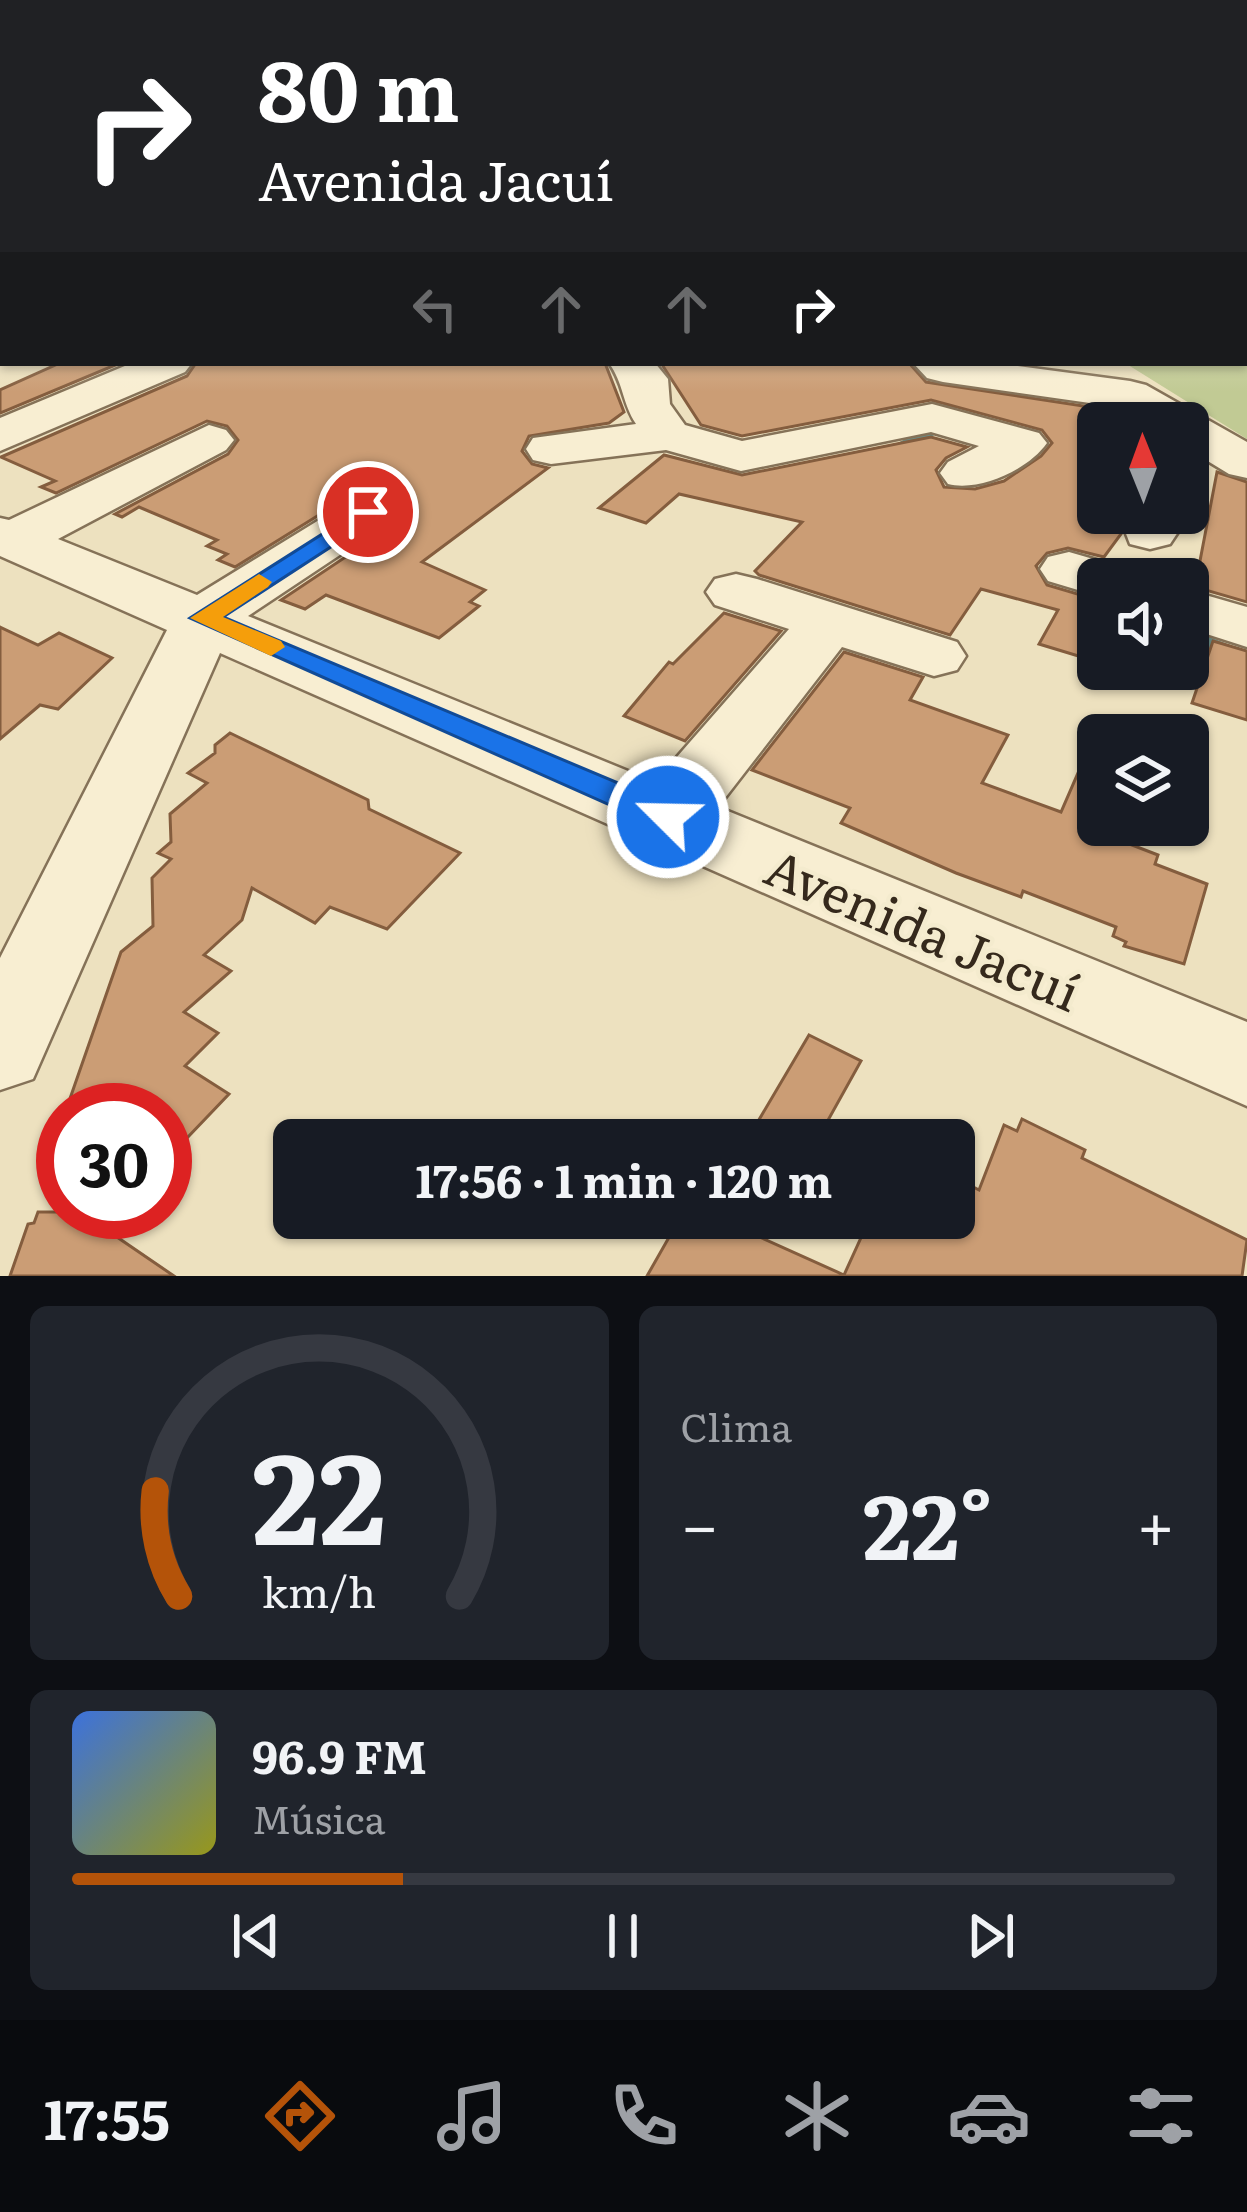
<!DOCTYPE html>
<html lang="pt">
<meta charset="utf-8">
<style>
:root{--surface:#171b24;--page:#20242c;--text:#f1f3f6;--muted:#9ea1a6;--line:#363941;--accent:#b45309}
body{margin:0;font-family:Literata,serif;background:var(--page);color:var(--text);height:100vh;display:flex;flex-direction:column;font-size:45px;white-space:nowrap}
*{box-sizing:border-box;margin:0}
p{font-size:39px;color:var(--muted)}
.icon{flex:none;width:66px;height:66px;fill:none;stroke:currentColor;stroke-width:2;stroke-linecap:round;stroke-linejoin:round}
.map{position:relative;height:1276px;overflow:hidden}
.side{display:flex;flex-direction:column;gap:30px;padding:30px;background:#0d0f14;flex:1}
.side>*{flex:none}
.hud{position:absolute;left:0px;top:0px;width:1248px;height:366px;box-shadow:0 3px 9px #0004;background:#202124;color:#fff;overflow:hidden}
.needle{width:78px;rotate:359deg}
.tools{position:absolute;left:1077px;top:402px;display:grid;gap:24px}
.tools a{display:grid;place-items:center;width:132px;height:132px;border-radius:18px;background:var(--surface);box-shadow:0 3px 9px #0004;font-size:60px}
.speed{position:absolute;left:36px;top:1083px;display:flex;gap:24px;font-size:60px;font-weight:700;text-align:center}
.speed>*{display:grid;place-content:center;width:156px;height:156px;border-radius:50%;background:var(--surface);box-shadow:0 3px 9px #0004;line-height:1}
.speed .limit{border:18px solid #d22;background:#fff;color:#111}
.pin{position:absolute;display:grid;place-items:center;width:102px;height:102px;color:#fff;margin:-51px;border:6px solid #fff;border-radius:50%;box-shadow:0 3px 12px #0007}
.me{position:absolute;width:132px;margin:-66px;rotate:293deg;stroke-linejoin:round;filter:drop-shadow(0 0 9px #0008)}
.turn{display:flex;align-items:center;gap:42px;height:252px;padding:0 60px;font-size:54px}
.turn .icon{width:156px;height:156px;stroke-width:2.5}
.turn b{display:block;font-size:84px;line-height:102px}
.lanes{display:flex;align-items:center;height:114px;padding:0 60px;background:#0003;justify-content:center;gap:60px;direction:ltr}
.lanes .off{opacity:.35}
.big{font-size:90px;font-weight:700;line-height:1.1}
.side .card{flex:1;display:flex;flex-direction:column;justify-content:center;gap:18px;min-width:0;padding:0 42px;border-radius:18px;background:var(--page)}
.side .dial{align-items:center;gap:0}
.dial svg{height:312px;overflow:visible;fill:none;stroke:var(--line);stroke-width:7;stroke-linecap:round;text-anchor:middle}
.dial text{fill:var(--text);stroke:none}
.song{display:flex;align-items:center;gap:36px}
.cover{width:144px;height:144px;border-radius:18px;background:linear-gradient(135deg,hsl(220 70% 55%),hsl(60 70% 35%))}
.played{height:12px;border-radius:6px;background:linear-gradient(90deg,var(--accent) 30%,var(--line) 30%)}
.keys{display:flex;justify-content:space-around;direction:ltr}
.heat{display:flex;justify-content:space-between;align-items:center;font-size:66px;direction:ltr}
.side .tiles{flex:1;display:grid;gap:30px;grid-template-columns:1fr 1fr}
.card:last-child{grid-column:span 2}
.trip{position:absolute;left:273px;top:1119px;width:702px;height:120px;border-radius:18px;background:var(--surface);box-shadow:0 3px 9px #0004;font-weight:700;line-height:120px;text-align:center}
.dock{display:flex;height:192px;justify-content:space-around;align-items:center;background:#090b0e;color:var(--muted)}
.dock .icon{width:84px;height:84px}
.dock .selected{color:var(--accent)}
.dock b{font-size:54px;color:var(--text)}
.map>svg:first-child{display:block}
</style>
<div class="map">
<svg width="1247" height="1276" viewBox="0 0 1247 1276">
<rect width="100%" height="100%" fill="#ede1bf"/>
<path fill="#c1ca94" d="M1245 213H1247V439L1125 363H1245Z"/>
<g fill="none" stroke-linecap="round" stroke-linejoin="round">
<path stroke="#6a8c85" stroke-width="10" d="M899 448 954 419 946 390"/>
<path stroke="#6a8c85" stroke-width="14" d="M1188 636 1247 659"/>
</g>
<g fill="#cb9d75" stroke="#845d3e" stroke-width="3">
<path d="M60 363H120L0 413V390Z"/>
<path d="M196 363H605L624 412 609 423 529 436 522 451 532 464 548 468 422 562 485 590 470 602 479 606 439 638 326 595 305 609 281 600 392 526 400 512 389 497 368 492 348 497 235 567 218 560 227 554 207 546 217 540 139 507 122 517 115 514 228 454 238 440 227 426 207 421 56 493 41 487 55 481 1 457 187 376Z"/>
<path d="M661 363H909L926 382 1116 411 1130 420 1098 423V513H1114L1121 534 1104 557 1068 548 1047 553 1036 566 1047 585 1098 600V662L1039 644 1058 610 981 589 950 635 759 575 755 571 802 522 679 494 646 523 599 508 664 455 742 475 931 437 967 447 946 458 936 470 944 487 975 489 1004 481 1041 456 1052 443 1042 430 931 400 742 436 701 425Z"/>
<path d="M1217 472 1247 482V602L1195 587Z"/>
<path d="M724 613 781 631 685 741 624 716 669 662 673 664Z"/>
<path d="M0 627 38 645 59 633 112 658 58 709 40 705 0 739Z"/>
<path d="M1213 641 1247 651V720L1192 703Z"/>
<path d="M844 652 923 677 910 700 1008 735 982 783 1061 812 1098 727V832L1158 855 1155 864 1207 884 1184 964 1124 946 1126 942 1113 936 1116 927 1023 891 1021 897 956 873 841 823 850 808 752 770Z"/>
<path d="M230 733 368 800 369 809 460 853 387 929 330 907 315 923 252 888 242 920 204 955 231 971 184 1012 218 1033 185 1066 229 1094 165 1161V1110H66L121 952 153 926 152 878 171 859 158 853 171 842 170 814 207 783 188 773 215 753V745Z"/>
<path d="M809 1035 861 1061 817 1140H747Z"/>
<path d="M1022 1119 1085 1150 1082 1158 1247 1240 1242 1276H647L680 1218H773L762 1238 844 1275 870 1218H954V1177L979 1190 1004 1125 1017 1131Z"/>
<path d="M38 1212H124L117 1237 174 1276H10L28 1224 34 1223Z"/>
</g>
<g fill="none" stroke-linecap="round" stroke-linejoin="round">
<defs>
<g id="minor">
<path d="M0 224H3L0 245Z"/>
<path d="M132 363H192L185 372 0 451V418Z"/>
<path d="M609 363H655L668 379 670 404 685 425 742 441 932 404 1039 433 1047 443C1028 470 979 492 948 484L940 473 948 462 979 446 931 432 741 471 666 450 551 464 533 460 526 449 533 438 636 424C622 403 624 384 609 363Z"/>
<path d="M913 363H996L1130 381 1146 385 1247 442V478L1229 474 1188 449V423H1144L1118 407 943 382 927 378Z"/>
<path d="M209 425 226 430 234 440 226 450 58 539 197 595 350 501 369 496 388 501 396 512 388 523 248 616 655 782 789 629 715 605 706 592 715 579 736 574 757 579 957 642 966 656 957 670 934 676 842 647 718 807 1247 1022V1106L220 653 33 1079 0 1090V958L167 630 0 556V518L9 520Z"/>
<path d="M1118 513H1172L1178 532 1170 544 1150 549 1130 544Z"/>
<path d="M1069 552 1121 567 1129 579H1098V596L1048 581 1040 569 1048 557Z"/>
<path d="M1188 590 1247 607V647L1188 628Z"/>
</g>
</defs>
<use href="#minor" stroke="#857258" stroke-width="5"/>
<use href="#minor" fill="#f8eed2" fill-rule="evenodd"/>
</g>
<linearGradient id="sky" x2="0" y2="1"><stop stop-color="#8cb8d5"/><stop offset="0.54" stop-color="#f7f2e2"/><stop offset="1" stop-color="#f7f2e2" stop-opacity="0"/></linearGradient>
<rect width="1247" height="392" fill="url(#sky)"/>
<path fill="#1a73e8" stroke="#114b97" stroke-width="3" d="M368 505 380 512 377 517 223 617 680 809 684 817 680 826H657L190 618Z"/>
<path fill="#f59e0b" d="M259 574 272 582 268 587 223 617 281 641 285 647 271 656 190 618Z"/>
<g text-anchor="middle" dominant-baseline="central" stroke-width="9" stroke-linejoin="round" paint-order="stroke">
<g font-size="51" fill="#35291c" stroke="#f4ebce">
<text transform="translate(924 927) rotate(23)">Avenida Jacuí</text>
</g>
</g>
</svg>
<div class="tools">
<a><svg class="needle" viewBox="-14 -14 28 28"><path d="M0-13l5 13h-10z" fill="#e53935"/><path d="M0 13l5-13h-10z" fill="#9ea1a6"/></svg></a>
<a><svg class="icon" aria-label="sound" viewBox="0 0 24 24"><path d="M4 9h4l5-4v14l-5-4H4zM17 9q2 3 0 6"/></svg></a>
<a><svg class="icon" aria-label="layers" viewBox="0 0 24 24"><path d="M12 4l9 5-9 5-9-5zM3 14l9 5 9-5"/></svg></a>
</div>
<div class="speed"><div class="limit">30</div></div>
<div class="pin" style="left:368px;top:512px;background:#d93025"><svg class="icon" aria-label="arrive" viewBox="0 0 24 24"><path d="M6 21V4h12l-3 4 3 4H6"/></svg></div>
<svg class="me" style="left:668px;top:817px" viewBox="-20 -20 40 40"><circle r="17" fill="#1a73e8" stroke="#fff" stroke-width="3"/><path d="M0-11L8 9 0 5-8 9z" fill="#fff"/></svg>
<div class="trip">17:56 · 1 min · 120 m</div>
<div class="hud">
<div class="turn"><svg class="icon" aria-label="right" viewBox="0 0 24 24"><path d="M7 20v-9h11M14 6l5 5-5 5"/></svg><div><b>80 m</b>Avenida Jacuí</div></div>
<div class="lanes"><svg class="icon off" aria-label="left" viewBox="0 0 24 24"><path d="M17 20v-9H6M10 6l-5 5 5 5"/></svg><svg class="icon off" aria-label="ahead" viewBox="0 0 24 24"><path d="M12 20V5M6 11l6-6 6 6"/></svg><svg class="icon off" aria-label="ahead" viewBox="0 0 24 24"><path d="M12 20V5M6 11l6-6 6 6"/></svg><svg class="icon" aria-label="right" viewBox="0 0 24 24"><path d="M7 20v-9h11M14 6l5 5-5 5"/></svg></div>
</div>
</div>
<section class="side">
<div class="tiles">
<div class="card dial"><svg viewBox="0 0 100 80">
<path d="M14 69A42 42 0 1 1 86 69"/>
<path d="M14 69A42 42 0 0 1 8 42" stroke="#b45309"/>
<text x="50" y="56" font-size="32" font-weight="700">22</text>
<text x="50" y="72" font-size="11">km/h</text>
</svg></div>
<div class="card"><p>Clima</p>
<div class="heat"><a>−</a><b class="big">22°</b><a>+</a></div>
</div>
<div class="card">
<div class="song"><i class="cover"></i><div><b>96.9 FM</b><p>Música</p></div></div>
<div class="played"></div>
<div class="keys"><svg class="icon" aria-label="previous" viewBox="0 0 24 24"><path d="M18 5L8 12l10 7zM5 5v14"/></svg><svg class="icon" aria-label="pause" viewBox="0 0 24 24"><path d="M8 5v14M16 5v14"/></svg><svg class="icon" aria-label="next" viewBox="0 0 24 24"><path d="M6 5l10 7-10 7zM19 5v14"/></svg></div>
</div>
</div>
</section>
<nav class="dock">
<b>17:55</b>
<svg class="icon selected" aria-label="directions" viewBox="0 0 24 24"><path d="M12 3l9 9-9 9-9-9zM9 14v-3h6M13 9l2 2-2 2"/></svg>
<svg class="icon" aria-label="music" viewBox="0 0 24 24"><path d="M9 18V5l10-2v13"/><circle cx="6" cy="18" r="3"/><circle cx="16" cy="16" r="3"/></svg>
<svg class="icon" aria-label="phone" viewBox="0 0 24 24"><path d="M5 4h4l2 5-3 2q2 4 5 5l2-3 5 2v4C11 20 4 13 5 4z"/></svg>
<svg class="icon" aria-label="climate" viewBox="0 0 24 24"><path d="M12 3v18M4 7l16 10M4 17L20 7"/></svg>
<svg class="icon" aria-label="car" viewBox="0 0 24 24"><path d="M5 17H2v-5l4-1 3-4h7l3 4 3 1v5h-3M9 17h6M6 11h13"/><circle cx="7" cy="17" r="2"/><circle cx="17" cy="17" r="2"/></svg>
<svg class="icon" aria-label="filters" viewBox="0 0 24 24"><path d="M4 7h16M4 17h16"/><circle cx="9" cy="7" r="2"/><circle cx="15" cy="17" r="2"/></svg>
</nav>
